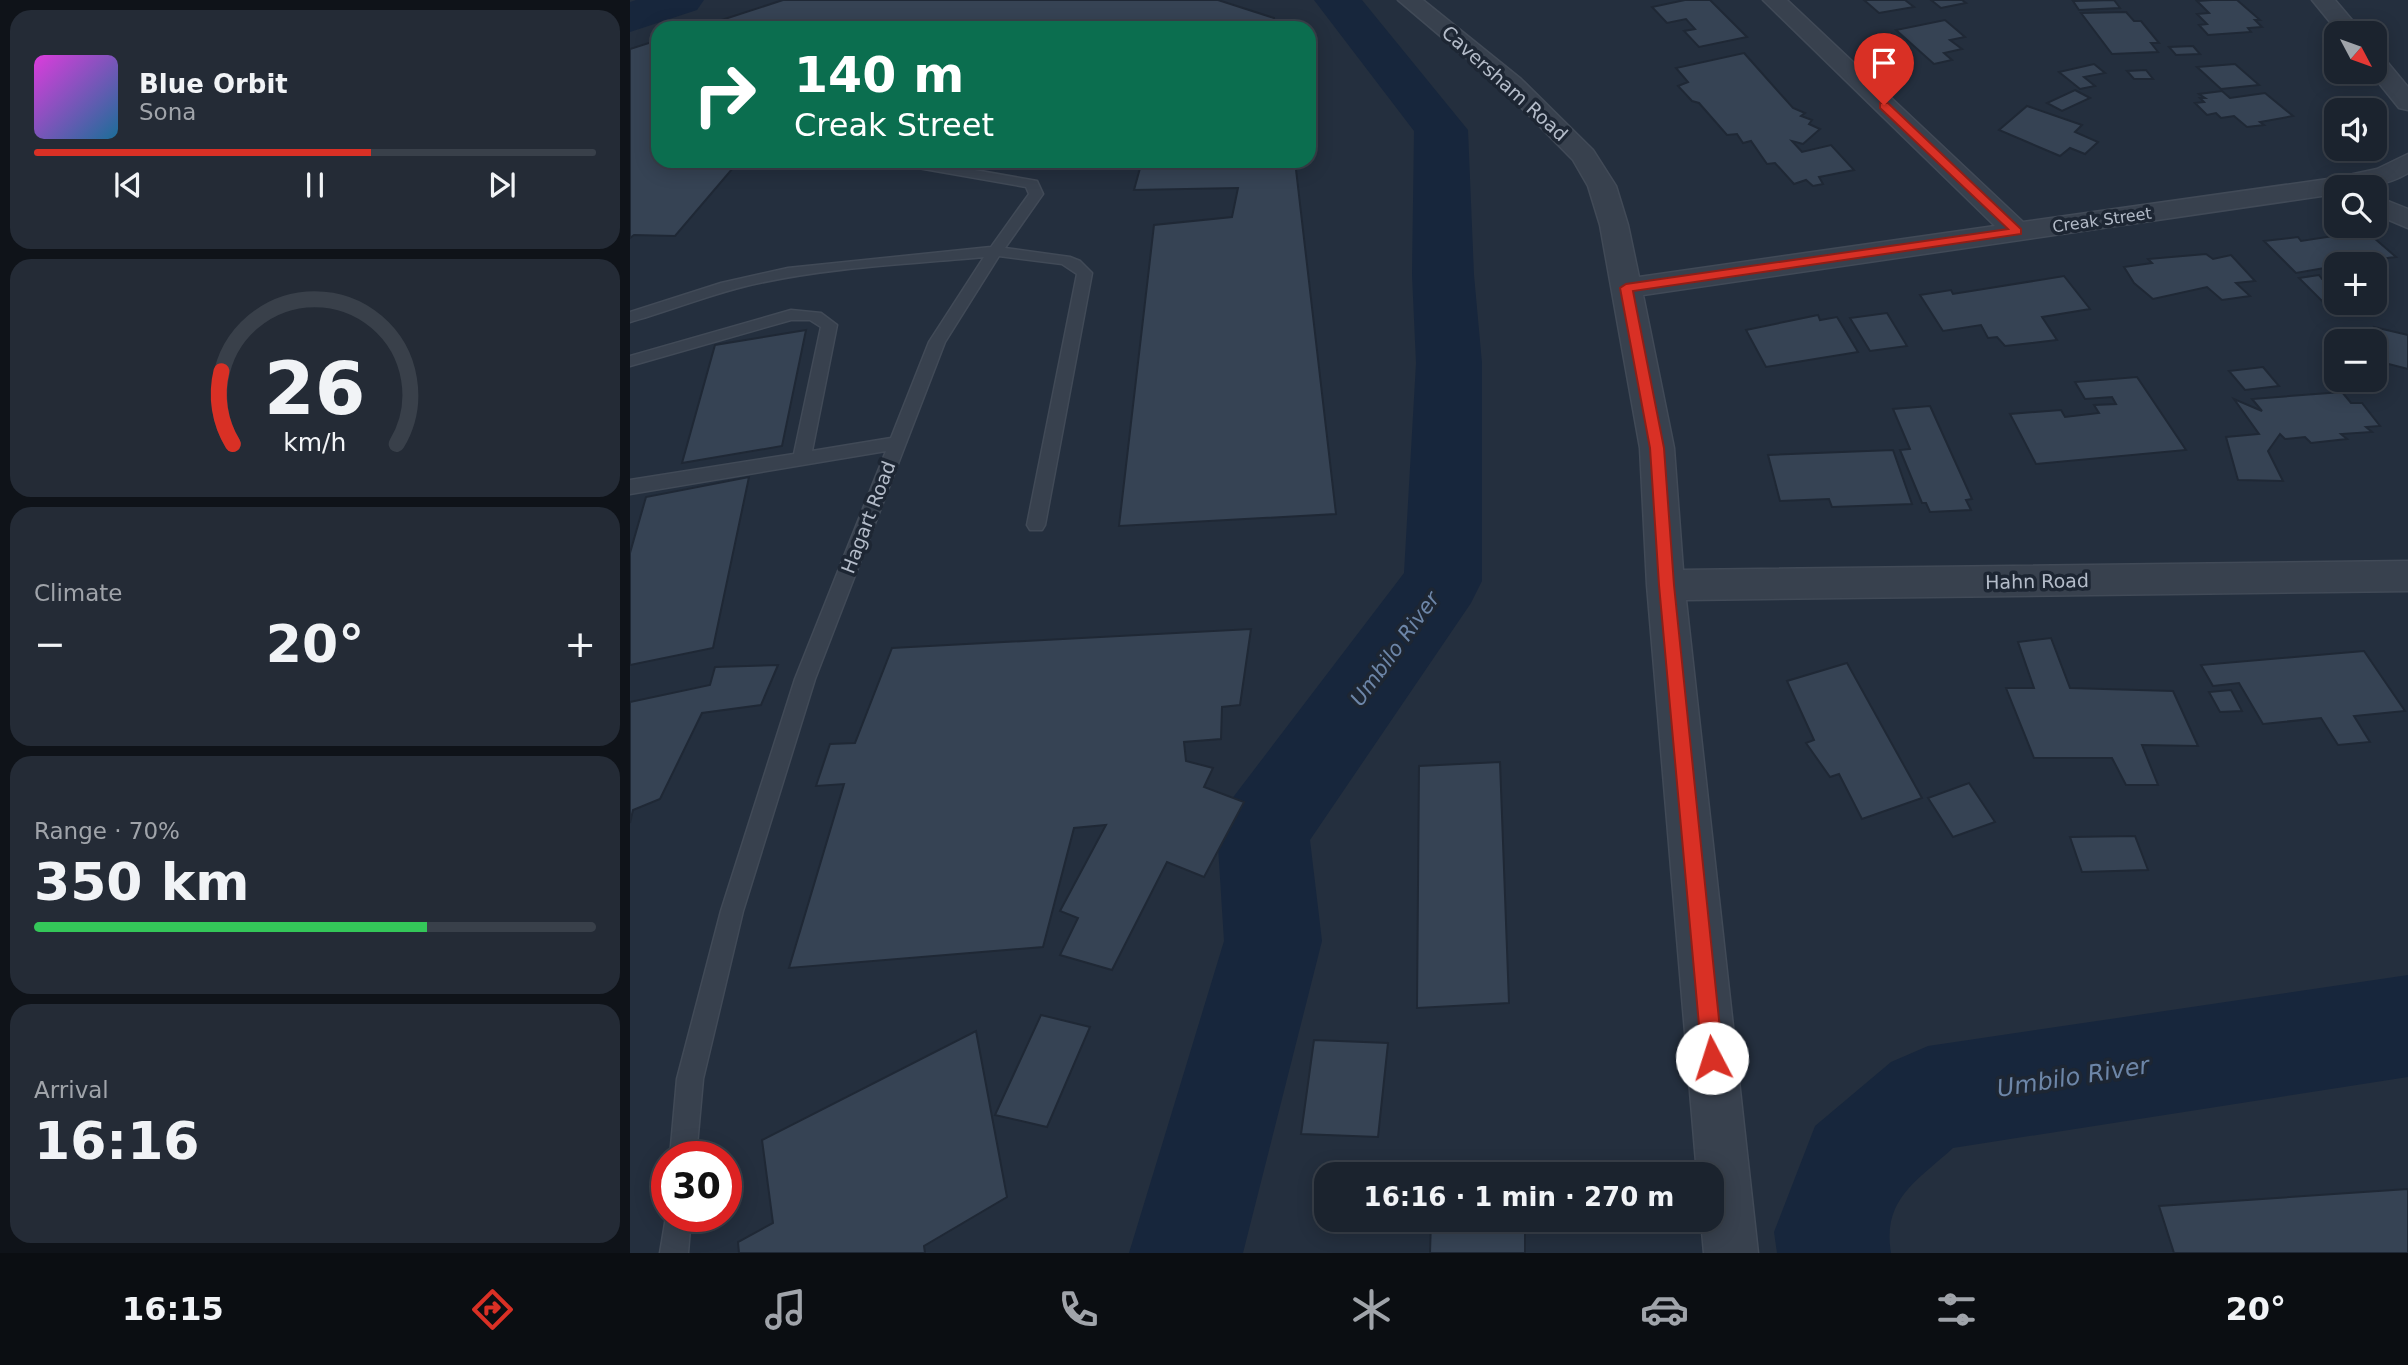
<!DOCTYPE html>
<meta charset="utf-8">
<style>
:root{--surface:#1b232e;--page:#242b36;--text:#f1f3f6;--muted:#a0a4aa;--line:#39404a;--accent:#d93025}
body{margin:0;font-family:"DejaVu Sans",sans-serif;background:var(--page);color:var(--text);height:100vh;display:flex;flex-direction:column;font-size:26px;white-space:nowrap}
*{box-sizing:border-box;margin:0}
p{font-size:23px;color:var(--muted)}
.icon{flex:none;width:38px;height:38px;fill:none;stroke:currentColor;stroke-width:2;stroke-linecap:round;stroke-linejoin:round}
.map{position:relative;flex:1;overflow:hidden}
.details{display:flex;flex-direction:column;gap:10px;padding:10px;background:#0f1319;width:630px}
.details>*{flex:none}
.hud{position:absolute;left:21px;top:21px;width:665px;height:147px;border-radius:21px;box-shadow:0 4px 18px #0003,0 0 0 2px var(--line);background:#0b6e4f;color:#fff;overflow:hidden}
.needle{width:46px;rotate:131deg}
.tools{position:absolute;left:1694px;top:21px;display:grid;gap:14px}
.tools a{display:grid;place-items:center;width:63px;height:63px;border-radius:14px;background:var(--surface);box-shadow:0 4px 18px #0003,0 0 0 2px var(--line);font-size:35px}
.speed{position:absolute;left:21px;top:1141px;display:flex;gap:14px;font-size:35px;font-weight:700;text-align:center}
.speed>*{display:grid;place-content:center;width:91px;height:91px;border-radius:50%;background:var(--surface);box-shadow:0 4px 18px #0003,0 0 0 2px var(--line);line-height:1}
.speed .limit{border:10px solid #d22;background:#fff;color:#111}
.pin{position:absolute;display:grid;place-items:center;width:60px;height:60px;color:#fff;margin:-72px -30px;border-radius:50% 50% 50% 0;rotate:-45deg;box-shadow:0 0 7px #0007}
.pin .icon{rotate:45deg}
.me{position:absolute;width:77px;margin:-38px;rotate:355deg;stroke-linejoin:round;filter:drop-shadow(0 0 5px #0008)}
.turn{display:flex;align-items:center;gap:24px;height:147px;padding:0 28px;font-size:32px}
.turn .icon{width:91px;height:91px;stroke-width:2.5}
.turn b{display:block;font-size:49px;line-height:60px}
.big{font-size:52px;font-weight:800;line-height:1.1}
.details .card{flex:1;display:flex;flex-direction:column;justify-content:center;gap:10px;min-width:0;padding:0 24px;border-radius:21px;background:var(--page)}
.details .dial{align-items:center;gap:0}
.dial svg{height:182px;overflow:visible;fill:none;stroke:var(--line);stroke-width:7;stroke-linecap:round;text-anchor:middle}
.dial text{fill:var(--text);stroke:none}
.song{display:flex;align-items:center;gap:21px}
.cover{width:84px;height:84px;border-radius:10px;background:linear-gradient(135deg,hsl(300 70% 55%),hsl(200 70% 35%))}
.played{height:7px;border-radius:4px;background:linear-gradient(90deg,var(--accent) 60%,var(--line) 60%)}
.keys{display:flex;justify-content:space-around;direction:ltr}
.heat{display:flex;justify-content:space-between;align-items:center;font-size:38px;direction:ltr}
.charge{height:10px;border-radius:5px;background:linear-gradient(90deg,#34c759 70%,var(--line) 0)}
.trip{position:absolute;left:684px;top:1162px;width:410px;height:70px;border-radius:21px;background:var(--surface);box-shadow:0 4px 18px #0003,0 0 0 2px var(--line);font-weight:800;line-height:70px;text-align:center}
.dock{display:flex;height:112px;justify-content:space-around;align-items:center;background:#0b0e12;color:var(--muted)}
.dock .icon{width:49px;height:49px}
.dock .current{color:var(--accent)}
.dock b{font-size:32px;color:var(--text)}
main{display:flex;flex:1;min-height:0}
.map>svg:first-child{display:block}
</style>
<main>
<section class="details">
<div class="card">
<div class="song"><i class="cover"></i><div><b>Blue Orbit</b><p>Sona</p></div></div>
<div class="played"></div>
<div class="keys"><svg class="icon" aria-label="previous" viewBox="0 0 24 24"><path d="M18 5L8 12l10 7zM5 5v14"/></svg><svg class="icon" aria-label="pause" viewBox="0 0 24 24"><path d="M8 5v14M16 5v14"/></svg><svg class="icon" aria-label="next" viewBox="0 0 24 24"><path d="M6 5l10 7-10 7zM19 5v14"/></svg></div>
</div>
<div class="card dial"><svg viewBox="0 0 100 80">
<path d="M14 69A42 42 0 1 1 86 69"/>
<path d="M14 69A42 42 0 0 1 9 37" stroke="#d93025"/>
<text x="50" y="56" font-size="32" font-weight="700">26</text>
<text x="50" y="72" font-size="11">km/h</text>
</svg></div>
<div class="card"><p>Climate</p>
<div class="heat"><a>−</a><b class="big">20°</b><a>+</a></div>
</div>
<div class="card"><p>Range · 70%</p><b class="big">350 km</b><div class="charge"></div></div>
<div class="card"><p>Arrival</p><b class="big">16:16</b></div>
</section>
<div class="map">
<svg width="1778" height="1253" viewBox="0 0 1778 1253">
<rect width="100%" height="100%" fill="#242f3e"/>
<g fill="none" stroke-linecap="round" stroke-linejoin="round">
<g fill="#17263c" fill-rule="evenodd">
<path d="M6 0H74L67 10 0 32V2Z"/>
<path d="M684 0H732L838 130 844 275 852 363V581L841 603 680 840 692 941 613 1253H499L594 941 587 831 601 800 774 573 786 363 782 275 784 131Z"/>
<path d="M1778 975V1077L1323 1148C1287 1181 1252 1199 1261 1253H1147L1144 1232 1185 1126 1261 1062 1298 1046Z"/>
</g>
</g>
<g fill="#364354" stroke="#1f2835" stroke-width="2">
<path d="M153 0H588L644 18V28H67Z"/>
<path d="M1055 0H1080L1117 37 1069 47 1054 31 1065 29 1056 19 1037 23 1022 7Z"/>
<path d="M1234 0H1275L1284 7 1249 13Z"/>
<path d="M1301 0H1332L1336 3 1311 8Z"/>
<path d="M1484 0 1490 8 1449 10 1443 1Z"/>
<path d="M1582 0H1607L1630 20H1625L1632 27 1618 28 1621 32 1578 35 1569 25 1577 24 1567 14 1579 13 1567 1Z"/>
<path d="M1496 12 1504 21H1511L1529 43H1521L1528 52 1482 54 1451 13Z"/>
<path d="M1315 20 1335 37 1320 40 1332 49 1314 53 1322 60 1304 64 1266 30Z"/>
<path d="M28 40V161H109L45 236 4 235 0 238V49Z"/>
<path d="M1563 46 1570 54 1546 55 1539 47Z"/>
<path d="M1114 53 1163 108 1175 113 1171 116 1182 120 1179 124 1190 129 1173 144 1162 141 1172 152 1201 145 1224 170 1189 177 1193 184 1183 186 1176 180 1164 184 1145 163 1137 164 1121 141 1113 143 1107 134 1097 135 1069 103 1062 101 1048 86 1058 82 1046 68Z"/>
<path d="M1464 64 1475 73 1454 77 1465 86 1450 89 1429 72Z"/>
<path d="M1605 64 1629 85 1591 89 1567 67Z"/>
<path d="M1516 70 1523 79H1504L1497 71Z"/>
<path d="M1445 90 1460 98 1432 111 1417 103Z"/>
<path d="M1592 91 1600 98 1635 93 1663 116 1630 122 1634 125 1617 127 1604 116 1591 118 1586 113 1577 115 1565 103 1574 102 1570 98H1575L1569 94Z"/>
<path d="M1397 106 1452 125 1445 132 1468 142 1455 154 1440 148 1430 156 1369 130Z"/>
<path d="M512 161H665L706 514 489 526 524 225 602 217 608 188 504 190Z"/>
<path d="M1736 231 1766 257 1706 264V266L1666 273 1634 241 1668 237 1671 241Z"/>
<path d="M1576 254 1583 259 1601 255 1625 281 1606 283 1620 296 1592 300 1577 287 1523 299 1504 283 1494 267 1522 263 1518 259Z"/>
<path d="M1689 275 1692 279 1706 276V303L1735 304 1701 310 1669 278Z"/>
<path d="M1434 276 1460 309 1412 317 1427 340 1375 346 1367 337 1358 338 1351 325 1313 331 1290 295 1321 290 1323 294Z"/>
<path d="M1257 313 1277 346 1240 351 1220 318Z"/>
<path d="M1188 315 1190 320 1207 317 1228 352 1136 367 1116 330Z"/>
<path d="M1744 327 1778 335V369L1747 361Z"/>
<path d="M176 330 152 446 52 463 85 345Z"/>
<path d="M1633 367 1649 386 1615 390 1599 371Z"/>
<path d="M1507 377 1556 450 1406 464 1380 414 1431 410 1435 417 1469 413 1464 405 1486 404 1482 397 1455 399 1445 382Z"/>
<path d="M1712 392 1721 403H1732L1750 426 1736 427 1742 432 1711 434 1717 439 1681 443 1675 437 1655 439 1650 434 1638 451 1653 481 1608 480 1596 437 1629 434 1604 399 1632 411 1622 399Z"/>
<path d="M1300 406 1342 499 1336 500 1341 510 1300 512 1296 503H1292L1270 450 1280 449 1263 409Z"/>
<path d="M1263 450 1282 504 1202 507 1199 499 1150 501 1138 455Z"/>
<path d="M119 477 83 648 0 665V553L16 497Z"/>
<path d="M621 629 610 705 592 707 591 739 554 742 556 761 583 768 574 787 614 802 574 877 537 862 482 970 430 955 448 918 430 911 476 825 444 828 413 947 159 968 214 784 186 786 200 744 225 743 262 648Z"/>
<path d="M1421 638 1440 688 1543 691 1568 746 1512 745 1528 785H1496L1482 758H1404L1376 688H1404L1388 642Z"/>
<path d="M1734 651 1775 711 1724 716 1740 742 1708 745 1691 718 1633 724 1609 683 1583 686 1571 665Z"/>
<path d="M1217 663 1292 798 1232 819 1209 774 1200 777 1176 743 1184 740 1157 681Z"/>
<path d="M148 665 131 705 72 713 30 799 3 810 0 823V702L80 685 85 667Z"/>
<path d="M1601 690 1612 711 1590 712 1579 692Z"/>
<path d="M870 762 879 1003 787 1008 789 766Z"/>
<path d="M1339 783 1365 822 1323 837 1298 798Z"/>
<path d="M1505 836 1518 870 1452 872 1440 837Z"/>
<path d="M411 1015 460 1027 417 1127 365 1115Z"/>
<path d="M346 1031 377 1197 294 1246 295 1253H109L108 1242 143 1223 132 1140Z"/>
<path d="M684 1040 758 1043 748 1137 671 1134Z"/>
<path d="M1778 1189V1253H1544L1529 1206Z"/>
<path d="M801 1220H895V1253H800Z"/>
</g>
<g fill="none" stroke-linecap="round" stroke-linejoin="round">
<defs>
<g id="service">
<path d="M264 161H294L407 181 413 194 375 248 440 257 450 261 462 273 415 525 412 530H400L397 525 447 274 432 264 369 256 315 342 185 679 113 911 73 1079 66 1157H40L47 1079 91 911 165 679 256 451 0 494V480L164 454 191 327 180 320H161L0 366V356L161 310 191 313 207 325 182 451 261 438 299 342 354 257C279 264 203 267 129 283 85 292 43 310 0 322V312L91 283 158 268 361 247 399 194 396 187 271 165Z"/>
<path d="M37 1211V1216H61L58 1253H30Z"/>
</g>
<g id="minor">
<path d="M768 0H793L891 79 963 150 986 186 998 225 1009 277 1365 226 1133 0H1157L1393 222 1705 178 1747 169 1778 154V173C1755 187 1732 187 1706 187L1705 194 1013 295 1044 448 1053 570 1778 561V591L1056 600 1128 1253H1074L1071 1220H1082V1174H1067L1017 585 1010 448 970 225 958 186 943 160 873 89Z"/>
<path d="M1682 0H1705L1733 33H1709Z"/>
<path d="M1745 55 1753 57 1778 87V110L1769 108 1740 72H1745Z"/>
<path d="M1745 196 1778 209V228L1745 214Z"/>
</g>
</defs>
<use href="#service" stroke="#414a57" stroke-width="3"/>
<use href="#minor" stroke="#414a57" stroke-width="3"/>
<use href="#service" fill="#38414e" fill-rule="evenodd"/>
<use href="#minor" fill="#38414e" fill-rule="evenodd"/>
</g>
<path fill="#d93025" stroke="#8d1f18" stroke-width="2" d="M1250 103H1258L1391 229V234L1003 291 1034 448 1044 585 1093 1058 1090 1065 1082 1068 1075 1065 1072 1058 1029 585 1020 448 990 288 996 284 1378 229 1250 108Z"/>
<g text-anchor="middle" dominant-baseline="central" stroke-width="7" stroke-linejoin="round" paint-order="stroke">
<g font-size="16" fill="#b4bcc9" stroke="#1d2633">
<text transform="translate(1472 220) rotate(-8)">Creak Street</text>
</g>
<g font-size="19" fill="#b4bcc9" stroke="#1d2633">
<text transform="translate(875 83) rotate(42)">Caversham Road</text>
<text transform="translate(238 517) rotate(-69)">Hagart Road</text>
<text transform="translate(1407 581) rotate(-1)">Hahn Road</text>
</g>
<g font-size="21" font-style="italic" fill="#6d86a8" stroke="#1d2633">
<text transform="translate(765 649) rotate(-54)">Umbilo River</text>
</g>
<g font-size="24" font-style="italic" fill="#6d86a8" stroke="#1d2633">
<text transform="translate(1443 1077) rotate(-9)">Umbilo River</text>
</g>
</g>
</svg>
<div class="tools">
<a><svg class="needle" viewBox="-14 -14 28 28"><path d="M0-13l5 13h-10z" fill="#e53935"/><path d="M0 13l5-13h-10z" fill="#a0a4aa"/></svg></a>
<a><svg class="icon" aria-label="sound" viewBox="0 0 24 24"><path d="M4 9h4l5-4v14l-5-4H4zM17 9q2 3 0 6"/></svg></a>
<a><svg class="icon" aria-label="search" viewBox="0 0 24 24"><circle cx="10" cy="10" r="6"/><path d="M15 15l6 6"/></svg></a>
<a>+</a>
<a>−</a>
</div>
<div class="speed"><div class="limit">30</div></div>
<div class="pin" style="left:1254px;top:105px;background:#d93025"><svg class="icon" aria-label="arrive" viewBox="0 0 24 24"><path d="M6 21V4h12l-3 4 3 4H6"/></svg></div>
<svg class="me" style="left:1082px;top:1058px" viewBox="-20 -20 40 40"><circle r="19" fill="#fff"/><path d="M0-13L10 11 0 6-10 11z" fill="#d93025"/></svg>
<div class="trip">16:16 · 1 min · 270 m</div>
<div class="hud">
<div class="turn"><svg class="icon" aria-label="right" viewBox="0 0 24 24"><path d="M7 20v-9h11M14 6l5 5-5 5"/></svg><div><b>140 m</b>Creak Street</div></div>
</div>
</div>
</main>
<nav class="dock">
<b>16:15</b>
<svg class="icon current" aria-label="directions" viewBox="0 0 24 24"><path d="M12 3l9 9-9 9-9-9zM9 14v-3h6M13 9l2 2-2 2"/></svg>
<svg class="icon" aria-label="music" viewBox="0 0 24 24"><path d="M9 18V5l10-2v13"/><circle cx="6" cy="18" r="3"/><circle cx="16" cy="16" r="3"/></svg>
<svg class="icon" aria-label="phone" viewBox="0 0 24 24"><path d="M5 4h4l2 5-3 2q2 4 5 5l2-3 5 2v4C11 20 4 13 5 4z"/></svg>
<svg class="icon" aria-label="climate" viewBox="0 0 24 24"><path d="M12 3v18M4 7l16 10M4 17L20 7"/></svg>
<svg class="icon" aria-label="car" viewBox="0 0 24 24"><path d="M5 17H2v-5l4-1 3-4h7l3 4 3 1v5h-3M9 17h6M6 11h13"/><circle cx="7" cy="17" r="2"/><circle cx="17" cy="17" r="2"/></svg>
<svg class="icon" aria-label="filters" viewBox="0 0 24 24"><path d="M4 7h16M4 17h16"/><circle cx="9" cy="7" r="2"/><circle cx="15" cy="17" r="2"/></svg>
<b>20°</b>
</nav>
